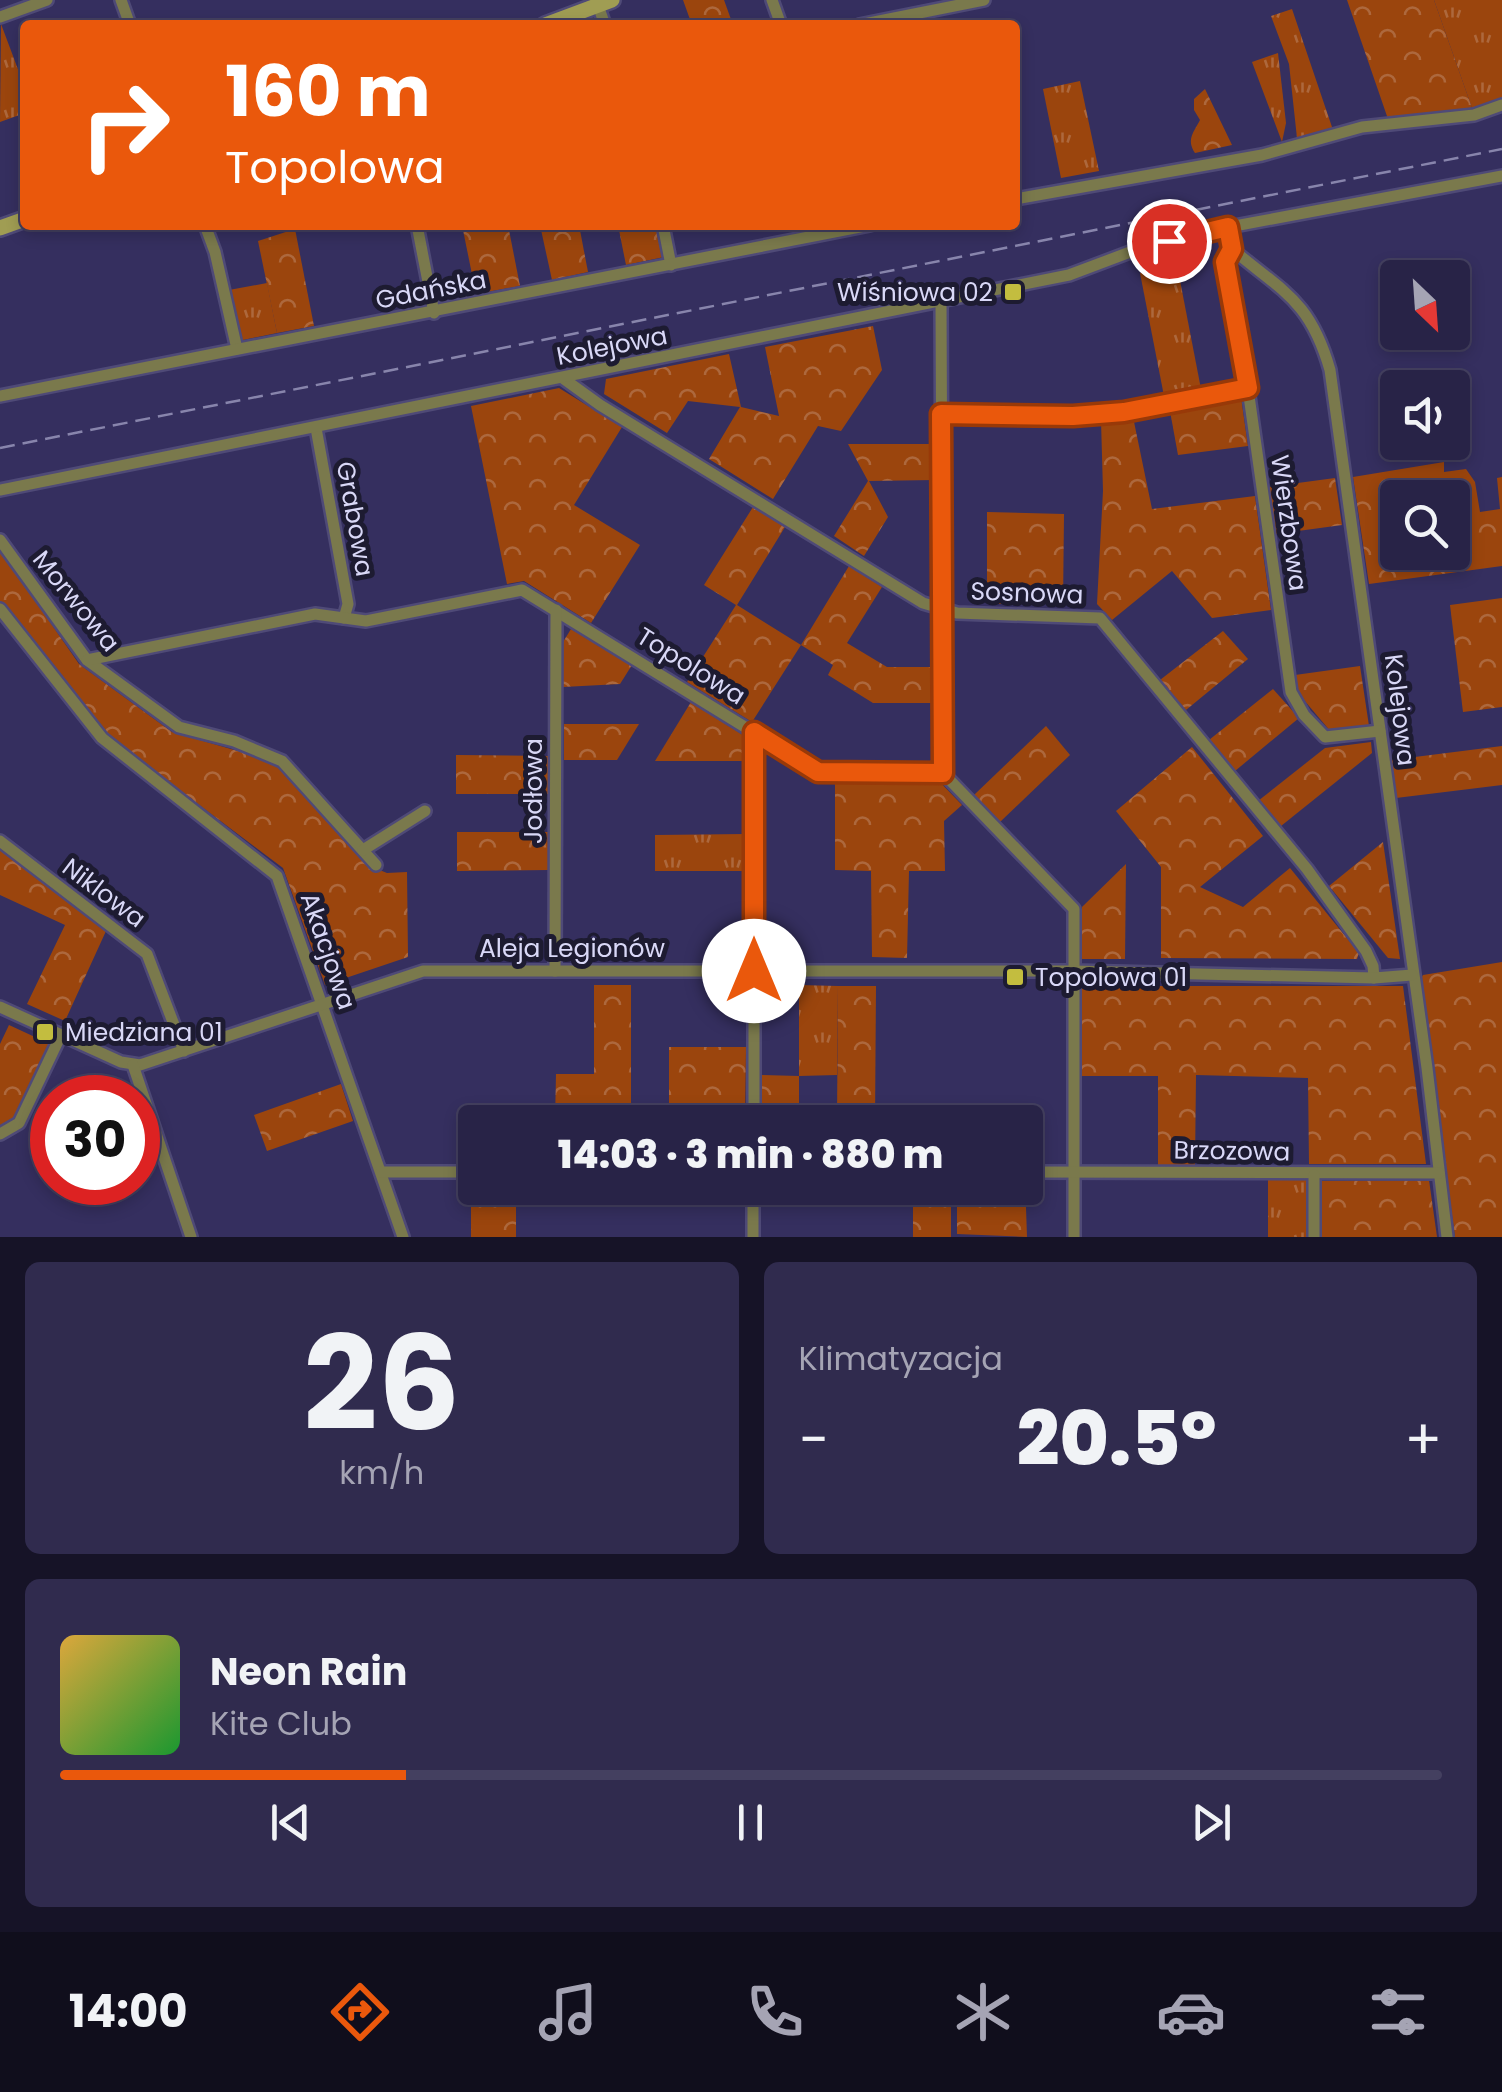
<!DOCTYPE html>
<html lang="pl">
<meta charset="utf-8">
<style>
:root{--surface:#282347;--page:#302b4e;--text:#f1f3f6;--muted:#a5a4b4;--line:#444060;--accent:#ea580c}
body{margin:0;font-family:Poppins,sans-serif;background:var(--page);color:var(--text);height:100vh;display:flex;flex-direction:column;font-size:38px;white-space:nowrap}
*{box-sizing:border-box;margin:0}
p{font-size:32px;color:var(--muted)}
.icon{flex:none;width:55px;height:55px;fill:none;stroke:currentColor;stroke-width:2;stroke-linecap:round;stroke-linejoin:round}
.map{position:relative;height:1237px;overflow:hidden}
.drawer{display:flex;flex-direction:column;gap:25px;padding:25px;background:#161327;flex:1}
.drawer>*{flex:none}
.guide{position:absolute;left:20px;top:20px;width:1000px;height:210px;border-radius:10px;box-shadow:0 5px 15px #0003,0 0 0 2px var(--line);background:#ea580c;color:#fff;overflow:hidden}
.needle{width:65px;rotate:155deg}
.tools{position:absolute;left:1380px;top:260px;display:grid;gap:20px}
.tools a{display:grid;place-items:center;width:90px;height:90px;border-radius:10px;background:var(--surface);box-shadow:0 5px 15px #0003,0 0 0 2px var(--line);font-size:50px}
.speed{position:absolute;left:30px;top:1075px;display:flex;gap:20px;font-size:50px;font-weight:700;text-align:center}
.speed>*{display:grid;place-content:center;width:130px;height:130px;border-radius:50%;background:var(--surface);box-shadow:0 5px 15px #0003,0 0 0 2px var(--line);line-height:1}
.speed .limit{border:15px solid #d22;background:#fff;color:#111}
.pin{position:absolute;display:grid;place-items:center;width:85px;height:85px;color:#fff;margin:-42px;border:5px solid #fff;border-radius:50%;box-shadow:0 2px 10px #0007}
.me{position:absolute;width:110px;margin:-55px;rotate:0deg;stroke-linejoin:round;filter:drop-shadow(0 0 8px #0008)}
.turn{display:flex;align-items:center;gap:35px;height:210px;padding:0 40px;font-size:45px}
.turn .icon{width:130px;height:130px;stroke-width:2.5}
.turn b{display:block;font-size:70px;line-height:85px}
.big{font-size:75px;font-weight:800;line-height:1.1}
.drawer .card{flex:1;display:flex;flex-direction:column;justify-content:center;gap:15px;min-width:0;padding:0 35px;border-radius:15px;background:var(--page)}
.drawer .dial{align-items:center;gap:0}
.dial b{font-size:130px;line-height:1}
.song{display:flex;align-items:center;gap:30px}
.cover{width:120px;height:120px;border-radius:15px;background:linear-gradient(135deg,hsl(40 70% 55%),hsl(130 70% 35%))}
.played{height:10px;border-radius:5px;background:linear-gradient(90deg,var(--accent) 25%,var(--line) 25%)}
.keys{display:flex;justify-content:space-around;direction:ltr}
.heat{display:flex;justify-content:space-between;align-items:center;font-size:55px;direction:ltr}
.drawer .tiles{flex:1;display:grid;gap:25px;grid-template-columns:1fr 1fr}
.card:last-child{grid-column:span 2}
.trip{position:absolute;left:458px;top:1105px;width:585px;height:100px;border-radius:10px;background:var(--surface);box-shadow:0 5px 15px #0003,0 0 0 2px var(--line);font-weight:800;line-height:100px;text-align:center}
.tabs{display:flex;height:160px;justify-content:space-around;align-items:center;background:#100e1c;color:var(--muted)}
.tabs .icon{width:70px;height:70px}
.tabs .on{color:var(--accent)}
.tabs b{font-size:45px;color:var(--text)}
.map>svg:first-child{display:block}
</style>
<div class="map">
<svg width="1502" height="1237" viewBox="0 0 1502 1237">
<defs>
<pattern id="grass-tufts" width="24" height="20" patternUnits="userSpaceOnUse" patternTransform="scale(2.5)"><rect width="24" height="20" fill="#9b450d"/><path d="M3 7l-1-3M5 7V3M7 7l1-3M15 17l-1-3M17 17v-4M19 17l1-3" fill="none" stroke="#ad683d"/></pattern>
<pattern id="forest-crowns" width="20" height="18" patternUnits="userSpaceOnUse" patternTransform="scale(2.5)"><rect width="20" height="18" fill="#9b450d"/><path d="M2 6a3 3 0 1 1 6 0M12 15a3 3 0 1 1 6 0" fill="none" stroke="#ad683d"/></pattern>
</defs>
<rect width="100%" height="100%" fill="#352f5f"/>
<g fill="url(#grass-tufts)">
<path d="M1434 0H1502V99L1472 108Z"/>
<path d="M1292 9 1333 130 1297 138 1289 64 1271 16Z"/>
<path d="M1 24 25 88V113L0 122Z"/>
<path d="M1278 53 1286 123 1282 142 1252 62Z"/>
<path d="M1080 81 1099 171 1061 178 1043 89Z"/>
<path d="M1177 265 1201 389 1164 396 1140 273Z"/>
<path d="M267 283 277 333 238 341 229 290Z"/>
<path d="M746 834V871H655V835Z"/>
<path d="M799 985 838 986 837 1075 799 1076Z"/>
<path d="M1306 1179V1237H1268V1180Z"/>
</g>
<g fill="url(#forest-crowns)" fill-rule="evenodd">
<path d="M683 0H724L733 25H692Z"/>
<path d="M1347 0H1434L1472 108 1388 119Z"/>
<path d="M1205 89 1232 145 1195 153C1186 139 1194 132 1200 120L1194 110V99Z"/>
<path d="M462 225H508L520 286 476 294Z"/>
<path d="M540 225H579L588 272 552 280Z"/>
<path d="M618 225H657L664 257 626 265Z"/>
<path d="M295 229 314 326 277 333 258 241Z"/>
<path d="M873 326 882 370 841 431 818 426 773 499 709 459 740 407 688 401 667 433 604 394 606 379 729 354 741 407 779 416 765 347Z"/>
<path d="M559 388 622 427 574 505 640 545 591 623 524 581 507 584 471 406Z"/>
<path d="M1241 397 1248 446 1178 455 1170 411Z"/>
<path d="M1133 417 1152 509 1255 496 1271 610 1212 618 1172 571 1112 620 1097 604 1103 491 1101 420Z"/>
<path d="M848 444H934V480L869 481 888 517 864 556 834 536 868 481Z"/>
<path d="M1444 462V472L1466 469 1475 482 1480 512 1500 509 1497 478 1502 477V566L1369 584 1353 477ZM1398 498H1452V552H1398Z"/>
<path d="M1335 478 1342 525 1276 534 1269 487Z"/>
<path d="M753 507 785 527 737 605 801 645 849 566 882 587 847 643 887 667H933V703H873L828 675 833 665 801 645 752 722 687 682 736 605 704 585Z"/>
<path d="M987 512 1064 514 1063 604H987Z"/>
<path d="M0 550 79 664 172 732 279 763 367 865 387 873 407 872 408 957 325 985 283 868 105 734 0 603Z"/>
<path d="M1502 598V707L1463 712 1450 605Z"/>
<path d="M571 629 632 665 620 684 563 687V642Z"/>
<path d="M1223 631 1248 659 1186 710 1160 680Z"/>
<path d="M1360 666 1369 726 1331 732 1298 693 1295 675Z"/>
<path d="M1273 689 1299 718 1235 771 1209 740Z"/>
<path d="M691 702 746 737V761H655Z"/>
<path d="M564 724H639L617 760H564Z"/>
<path d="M1046 726 1070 755 1000 822 974 795Z"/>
<path d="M1371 742 1372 753 1281 826 1258 801 1325 748Z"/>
<path d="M1502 746V785L1396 798 1391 760Z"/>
<path d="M1192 747 1263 836 1200 887 1243 907 1290 868 1359 953 1357 959 1161 958V867L1116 811Z"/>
<path d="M456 755 548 756V794H456Z"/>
<path d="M937 779 962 805 944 821 945 871H909L907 958 872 957 871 871 835 870V780Z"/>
<path d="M457 832H548V870L457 871Z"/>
<path d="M1383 842 1400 959 1388 958 1329 886Z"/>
<path d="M0 850 106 931 65 1021 27 1004 65 925 0 895Z"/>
<path d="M1126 864 1125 959H1082V907Z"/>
<path d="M1502 962V1237H1455L1420 980 1423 975Z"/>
<path d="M594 985H631V1122H555L556 1074H594Z"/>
<path d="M838 986H876L875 1122H837Z"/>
<path d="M1081 986H1403L1426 1164H1309L1308 1078 1196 1075 1195 1165 1158 1166V1076H1082Z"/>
<path d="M9 1025 50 1044 13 1121 0 1125V1044Z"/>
<path d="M669 1047H746L745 1122H669Z"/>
<path d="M761 1075 799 1076V1122H761Z"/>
<path d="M341 1084 353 1121 267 1151 254 1115Z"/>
<path d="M471 1178H475V1188H516V1237H471Z"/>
<path d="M1025 1179 1027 1237 957 1234V1188H1025Z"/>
<path d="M1429 1180 1437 1237H1321V1181Z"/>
<rect x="913" y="1188" width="38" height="49"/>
</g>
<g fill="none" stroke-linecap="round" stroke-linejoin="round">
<defs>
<g id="street">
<path d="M121 0 130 25"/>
<path d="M596 0 605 25"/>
<path d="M772 0 781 25"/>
<path d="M0 17 47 0"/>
<path d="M859 25 984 0"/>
<path d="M1015 199 1262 155 1362 127 1474 115 1502 105"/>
<path d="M205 225 215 252 237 349"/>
<path d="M417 225 434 313"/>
<path d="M663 225 671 265"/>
<path d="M1227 227 1232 249C1283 292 1310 300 1330 370L1427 1068 1447 1237"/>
<path d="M1232 249 1225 262 1248 389 1291 692 1304 715 1325 737 1380 731"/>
<path d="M941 301 943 773"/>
<path d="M564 379 600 405 923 603 957 613 1100 618 1307 869 1366 951 1373 966 1374 978"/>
<path d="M0 396 870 225"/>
<path d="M941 414 1073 416 1125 412 1248 389"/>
<path d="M316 428 348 604 344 618"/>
<path d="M0 490 1069 275 1138 249 1213 230 1502 176"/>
<path d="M0 540 87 660 179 727 234 741 282 761 376 865"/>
<path d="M0 609 102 738 277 876 403 1237"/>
<path d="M87 660 315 614 366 621 522 590 818 772 943 773 1074 909V1237"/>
<path d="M0 841 147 954 184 1051"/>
<path d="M363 850 425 811"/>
<path d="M555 971 556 610"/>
<path d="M0 1007 121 1062 140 1065 423 971H1073L1374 978 1412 975"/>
<path d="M133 1065 191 1237"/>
<path d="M754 1122V733"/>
<path d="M0 1134 19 1123 61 1035"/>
<path d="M381 1172H475"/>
<path d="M1025 1172 1439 1173"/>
<path d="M753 1237V1188"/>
<path d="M1314 1237V1175"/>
</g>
<g id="secondary">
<path d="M545 25 612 0"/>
<path d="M0 228 25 219"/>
</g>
</defs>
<use href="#street" stroke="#4f4a77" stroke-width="16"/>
<use href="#secondary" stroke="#4f4a77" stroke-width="20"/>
<use href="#street" stroke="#7a794c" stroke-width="11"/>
<use href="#secondary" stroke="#a09d53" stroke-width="15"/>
<path stroke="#8885ac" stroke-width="2.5" stroke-dasharray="15 8" stroke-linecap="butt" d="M0 448 1502 149"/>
</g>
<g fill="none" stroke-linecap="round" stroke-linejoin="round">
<defs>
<path id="route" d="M754 971V732L818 772 943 773 941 414 1073 416 1124 412 1248 388 1225 262 1232 249 1228 227 1169 241"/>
</defs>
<use href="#route" stroke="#983908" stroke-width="25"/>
<use href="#route" stroke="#ea580c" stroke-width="18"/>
</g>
<g fill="#c3bd3f" stroke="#1d1b31" stroke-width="4">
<rect x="1003" y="282" width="20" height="20" rx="5"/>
<rect x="1005" y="967" width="20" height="20" rx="5"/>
<rect x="35" y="1022" width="20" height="20" rx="5"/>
</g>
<g text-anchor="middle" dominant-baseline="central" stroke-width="10" stroke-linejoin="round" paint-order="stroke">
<g font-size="25" fill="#d9d8f7" stroke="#1d1b31">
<text transform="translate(431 290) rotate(-11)">Gdańska</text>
<text transform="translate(612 346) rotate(-11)">Kolejowa</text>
<text transform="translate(355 519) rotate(80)">Grabowa</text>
<text transform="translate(1289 523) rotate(82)">Wierzbowa</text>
<text transform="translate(1027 593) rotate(2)">Sosnowa</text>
<text transform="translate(76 601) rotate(51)">Morwowa</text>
<text transform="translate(691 666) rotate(32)">Topolowa</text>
<text transform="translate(1400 710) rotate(83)">Kolejowa</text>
<text transform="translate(533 791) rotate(-90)">Jodłowa</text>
<text transform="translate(104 893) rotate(37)">Niklowa</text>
<text x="572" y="948">Aleja Legionów</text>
<text transform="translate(328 951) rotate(71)">Akacjowa</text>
<text transform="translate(1232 1151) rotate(1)">Brzozowa</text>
</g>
<g font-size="25" fill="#d9d8f7" stroke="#1d1b31" text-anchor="start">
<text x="993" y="292" text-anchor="end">Wiśniowa 02</text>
<text x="1035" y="977">Topolowa 01</text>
<text x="65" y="1032">Miedziana 01</text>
</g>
</g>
</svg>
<div class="tools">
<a><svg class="needle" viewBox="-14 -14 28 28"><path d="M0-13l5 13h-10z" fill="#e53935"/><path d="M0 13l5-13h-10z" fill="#a5a4b4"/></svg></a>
<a><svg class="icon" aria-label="sound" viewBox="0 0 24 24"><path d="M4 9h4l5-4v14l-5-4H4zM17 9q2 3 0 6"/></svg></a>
<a><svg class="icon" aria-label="search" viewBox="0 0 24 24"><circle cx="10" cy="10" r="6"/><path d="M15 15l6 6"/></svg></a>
</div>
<div class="speed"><div class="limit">30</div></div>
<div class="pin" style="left:1169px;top:241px;background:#d93025"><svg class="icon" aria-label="arrive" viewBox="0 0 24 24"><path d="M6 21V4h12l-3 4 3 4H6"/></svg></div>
<svg class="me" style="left:754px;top:971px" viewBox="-20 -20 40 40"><circle r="19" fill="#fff"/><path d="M0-13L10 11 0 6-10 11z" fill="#ea580c"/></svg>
<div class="trip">14:03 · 3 min · 880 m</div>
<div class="guide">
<div class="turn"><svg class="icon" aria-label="right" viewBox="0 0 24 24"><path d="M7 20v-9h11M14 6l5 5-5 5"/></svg><div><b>160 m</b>Topolowa</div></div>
</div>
</div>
<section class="drawer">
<div class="tiles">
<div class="card dial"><b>26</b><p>km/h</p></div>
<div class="card"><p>Klimatyzacja</p>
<div class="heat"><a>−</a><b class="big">20.5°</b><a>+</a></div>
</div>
<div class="card">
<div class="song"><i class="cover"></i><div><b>Neon Rain</b><p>Kite Club</p></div></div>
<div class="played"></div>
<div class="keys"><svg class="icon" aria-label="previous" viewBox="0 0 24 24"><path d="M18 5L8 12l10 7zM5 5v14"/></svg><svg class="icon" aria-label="pause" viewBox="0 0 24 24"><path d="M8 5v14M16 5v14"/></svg><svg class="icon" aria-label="next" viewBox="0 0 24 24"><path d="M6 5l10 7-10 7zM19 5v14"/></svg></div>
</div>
</div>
</section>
<nav class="tabs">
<b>14:00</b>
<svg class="icon on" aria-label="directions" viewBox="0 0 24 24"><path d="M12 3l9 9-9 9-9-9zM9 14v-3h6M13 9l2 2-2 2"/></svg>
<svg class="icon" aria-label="music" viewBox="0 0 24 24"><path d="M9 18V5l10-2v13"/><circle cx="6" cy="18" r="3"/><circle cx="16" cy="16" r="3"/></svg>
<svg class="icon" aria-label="phone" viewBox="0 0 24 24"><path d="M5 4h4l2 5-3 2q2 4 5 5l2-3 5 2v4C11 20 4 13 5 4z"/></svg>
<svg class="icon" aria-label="climate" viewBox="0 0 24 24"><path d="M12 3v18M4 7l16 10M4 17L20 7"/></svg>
<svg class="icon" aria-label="car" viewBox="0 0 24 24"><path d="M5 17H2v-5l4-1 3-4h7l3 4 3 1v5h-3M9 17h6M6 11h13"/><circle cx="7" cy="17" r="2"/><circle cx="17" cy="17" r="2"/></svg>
<svg class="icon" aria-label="filters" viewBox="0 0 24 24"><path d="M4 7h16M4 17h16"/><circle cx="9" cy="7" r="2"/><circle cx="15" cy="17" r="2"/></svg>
</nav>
